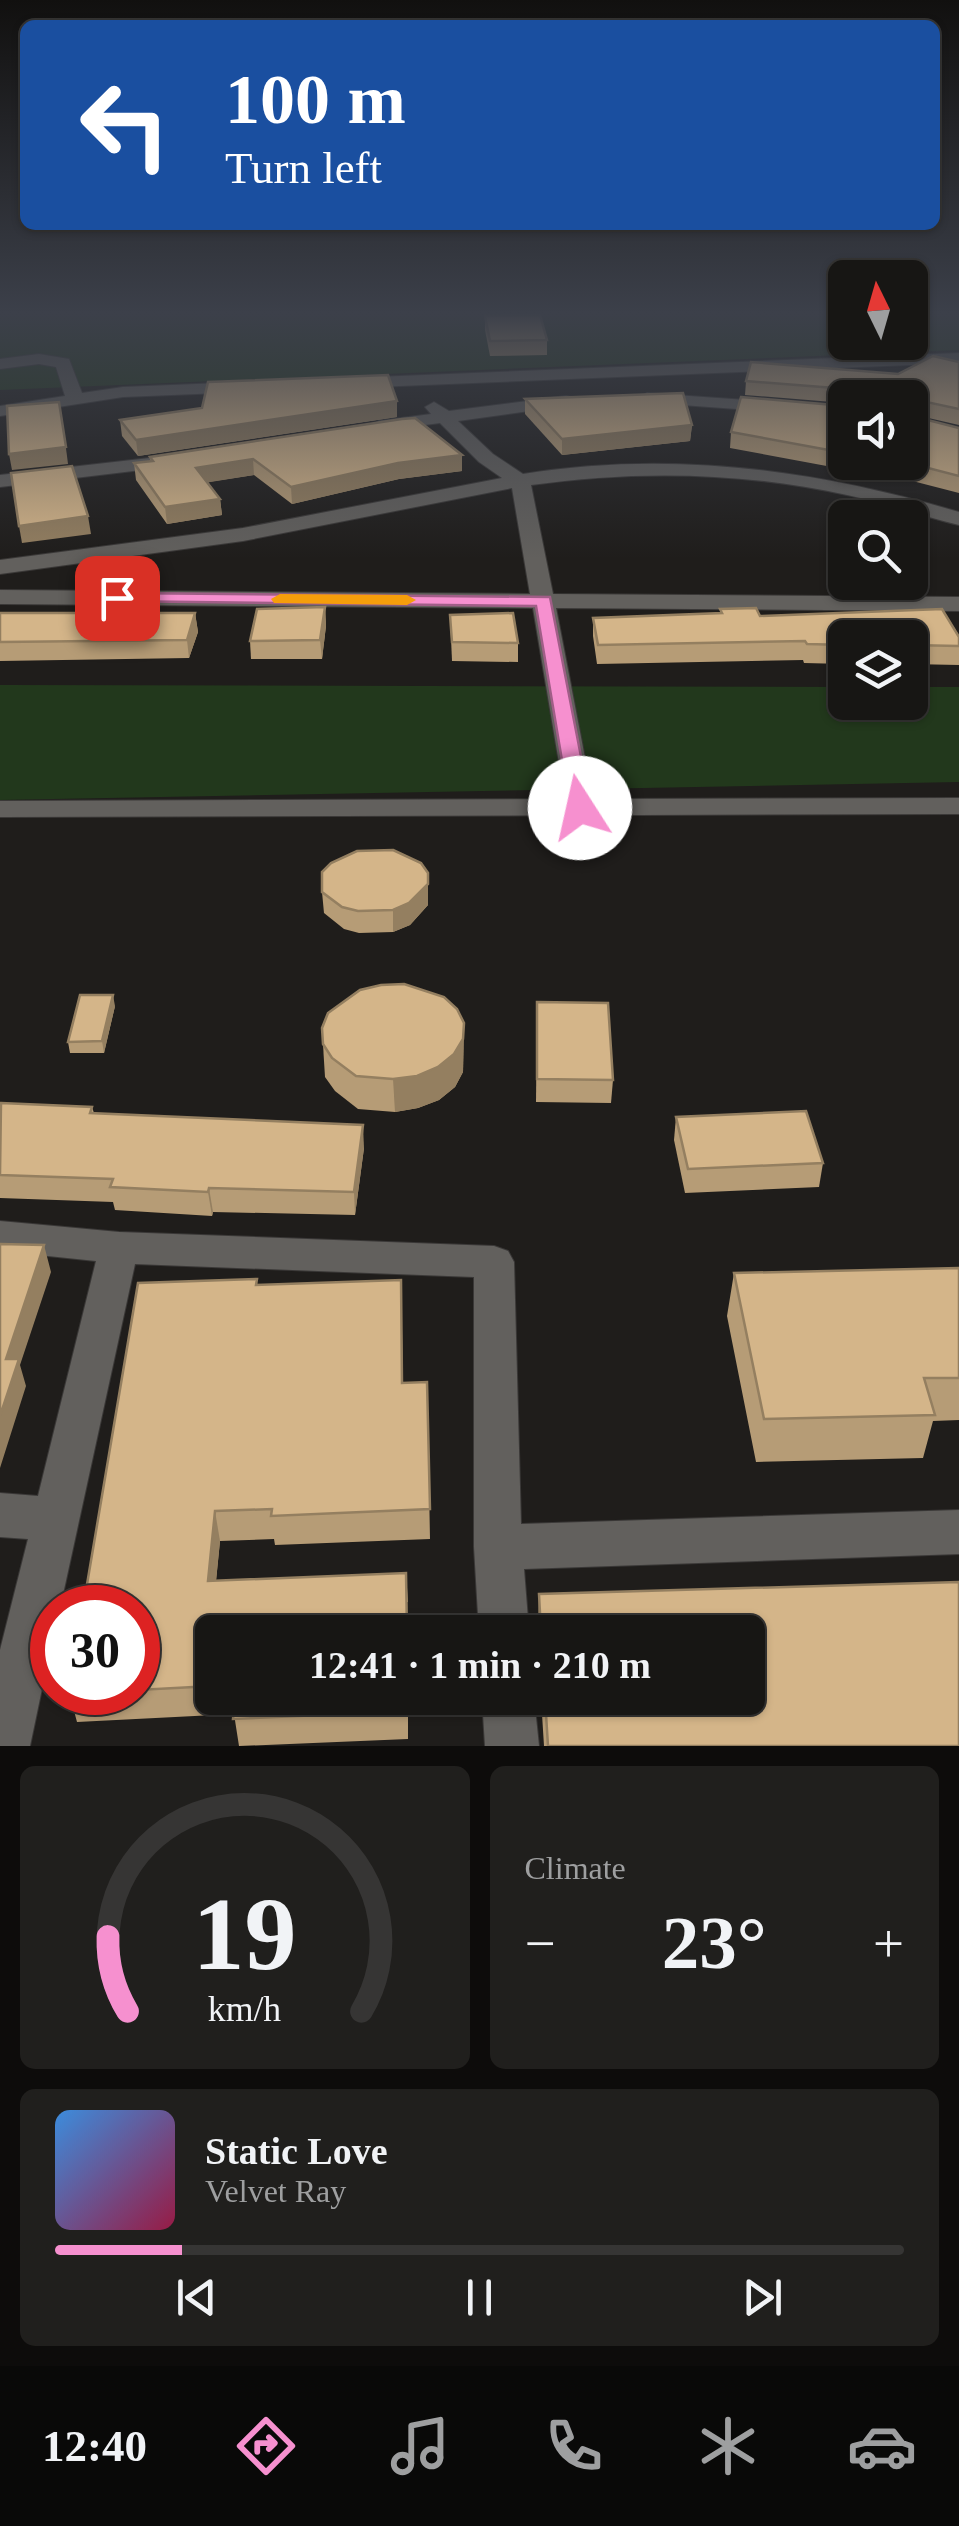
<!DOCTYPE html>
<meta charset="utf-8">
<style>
:root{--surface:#171614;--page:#201f1d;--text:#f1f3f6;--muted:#9e9fa0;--line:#363534;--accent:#f690cf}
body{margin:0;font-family:Georgia,serif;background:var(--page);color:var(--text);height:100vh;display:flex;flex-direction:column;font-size:38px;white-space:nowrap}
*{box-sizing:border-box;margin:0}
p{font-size:32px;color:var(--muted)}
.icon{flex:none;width:55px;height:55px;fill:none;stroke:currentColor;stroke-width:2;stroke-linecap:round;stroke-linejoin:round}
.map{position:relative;height:1746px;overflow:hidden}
.side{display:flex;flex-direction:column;gap:20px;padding:20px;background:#0d0c0b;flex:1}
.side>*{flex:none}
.top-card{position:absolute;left:20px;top:20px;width:920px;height:210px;border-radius:15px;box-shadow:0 2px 8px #0004,0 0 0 2px var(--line);background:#1a4fa0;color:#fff;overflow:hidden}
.needle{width:65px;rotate:355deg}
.fabs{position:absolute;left:828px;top:260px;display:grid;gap:20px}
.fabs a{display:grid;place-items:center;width:100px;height:100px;border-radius:15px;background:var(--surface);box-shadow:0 2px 8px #0004,0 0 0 2px var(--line);font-size:50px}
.speed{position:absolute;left:30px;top:1585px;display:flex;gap:20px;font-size:50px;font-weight:700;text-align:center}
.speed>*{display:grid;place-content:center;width:130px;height:130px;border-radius:50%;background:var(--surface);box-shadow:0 2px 8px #0004,0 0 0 2px var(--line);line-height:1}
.speed .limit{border:15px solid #d22;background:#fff;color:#111}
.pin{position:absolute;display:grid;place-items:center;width:85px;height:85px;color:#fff;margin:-42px;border-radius:20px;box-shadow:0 5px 15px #0006}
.me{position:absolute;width:110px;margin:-55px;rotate:350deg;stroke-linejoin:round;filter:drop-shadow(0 0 8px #0008)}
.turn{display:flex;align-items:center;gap:35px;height:210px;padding:0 40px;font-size:45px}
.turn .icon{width:130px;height:130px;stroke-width:2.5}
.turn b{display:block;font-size:70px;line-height:85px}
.big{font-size:75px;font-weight:700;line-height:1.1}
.side .tile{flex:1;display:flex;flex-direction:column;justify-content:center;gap:15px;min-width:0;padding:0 35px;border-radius:15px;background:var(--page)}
.side .dial{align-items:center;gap:0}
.dial svg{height:260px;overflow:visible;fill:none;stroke:var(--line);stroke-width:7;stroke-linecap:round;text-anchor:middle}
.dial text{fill:var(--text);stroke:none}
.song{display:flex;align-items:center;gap:30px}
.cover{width:120px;height:120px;border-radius:15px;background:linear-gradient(135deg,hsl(210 70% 55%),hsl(340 70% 35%))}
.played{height:10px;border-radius:5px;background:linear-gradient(90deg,var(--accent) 15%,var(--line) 15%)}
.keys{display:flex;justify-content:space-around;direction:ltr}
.heat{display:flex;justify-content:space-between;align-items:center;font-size:55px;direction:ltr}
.side .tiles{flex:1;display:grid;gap:20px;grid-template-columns:1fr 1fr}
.tile:last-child{grid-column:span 2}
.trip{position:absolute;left:195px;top:1615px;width:570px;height:100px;border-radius:15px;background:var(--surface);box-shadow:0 2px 8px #0004,0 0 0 2px var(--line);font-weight:700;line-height:100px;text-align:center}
.menu{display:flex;height:160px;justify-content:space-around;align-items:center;background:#090908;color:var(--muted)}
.menu .icon{width:70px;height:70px}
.menu .current{color:var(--accent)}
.menu b{font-size:45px;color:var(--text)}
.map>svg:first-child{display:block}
</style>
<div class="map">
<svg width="959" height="1746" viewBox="0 0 959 1746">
<rect width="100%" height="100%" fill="#1f1d1b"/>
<g fill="#22381c">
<path d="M0 314H845V342H910V314H959V350L0 390Z"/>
<path d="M0 685 845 687V702H910V687H959V782L0 800Z"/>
</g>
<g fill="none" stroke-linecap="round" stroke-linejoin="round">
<defs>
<g id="street">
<path d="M959 353V363L351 388 342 383 351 378Z"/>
<path d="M39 354 69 359 82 393 123 387 245 382 254 387 245 392 123 397 0 416V406L65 396 56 367 39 364 0 369V359Z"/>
<path d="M647 393 845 407V417L641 402 638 398Z"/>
<path d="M566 396 572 397V405L458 421 493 454 523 474C672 450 815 470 959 512V525C921 516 885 503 847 495 742 472 638 470 531 485L553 594 959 597V611L556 608 593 799 959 798V814L0 817V801L565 799 533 608 0 604V590L530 594 512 488 243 541 0 574V560L243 528 502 478 479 462 440 423 379 431 370 426 379 421 431 414 425 407 434 402 449 411Z"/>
<path d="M176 455 186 461 183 465 0 487V475Z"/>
<path d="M0 1221 119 1232 494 1246 508 1251 514 1262 521 1524 959 1510V1554L524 1569 529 1632H479L474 1547V1277L135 1264 60 1608H52V1641L30 1746H0V1650L28 1539 0 1537V1493L38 1496 96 1261 0 1251Z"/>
<path d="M482 1698H534L539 1746H485Z"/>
</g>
</defs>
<use href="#street" stroke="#3a3837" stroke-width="2"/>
<use href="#street" fill="#62605d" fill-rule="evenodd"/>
</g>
<g fill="#b69c76">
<path d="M485 316 547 340V355L490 356 485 330Z"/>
<path d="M959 362V425L911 414 912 416 959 428V493L862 468 859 472 730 448 731 432 845 406V462H910V398H845V403L745 395 746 381 898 374Z"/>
<path d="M525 399 692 425 690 441 562 455 525 414Z"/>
<path d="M397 417 138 456 122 436 120 420Z"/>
<path d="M462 455V471L399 479 292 504 254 475 208 482 220 499 222 515 167 524 136 480 134 463 150 461V457Z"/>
<path d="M325 607 326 626 322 659H251L250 641Z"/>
<path d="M720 609 760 616 959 637V665L910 664V638H845V664L804 663 803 660 597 664 593 636V618L720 613Z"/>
<path d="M0 613H195L198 632 189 658 0 661Z"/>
<path d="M450 615 518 643V662L452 661Z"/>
<path d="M428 873V905L410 925 393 932 359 933 344 929 324 913 322 892Z"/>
<path d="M537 1002 613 1080 611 1103 536 1102Z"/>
<path d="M115 1006 104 1053H70L68 1042Z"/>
<path d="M464 1023 463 1072 455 1087 439 1100 418 1108 395 1112 358 1109 335 1091 325 1077 322 1028Z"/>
<path d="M0 1105 92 1107 94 1113 364 1148 355 1215 213 1212 212 1216 115 1210 113 1202 0 1198Z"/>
<path d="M676 1117 823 1163 819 1187 685 1193 674 1140Z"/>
<path d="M959 1268V1420L933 1421 923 1458 756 1462 727 1316 734 1273Z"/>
<path d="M401 1280 403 1383 427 1382 430 1539 275 1545 274 1539 220 1541 216 1581 406 1573 408 1602 212 1632V1698H408V1739L239 1746 234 1714 77 1722 69 1692H138V1608L257 1285Z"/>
<path d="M959 1582V1746H544L541 1698H748V1632H538L539 1594Z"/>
</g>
<g fill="#947f60">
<path d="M397 401V417L138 456 136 440Z"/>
<path d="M62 417 68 464 12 470 9 454Z"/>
<path d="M692 425 690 441 562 455V439Z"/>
<path d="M462 455V471L399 479 292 504 291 487 398 463Z"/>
<path d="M253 459 254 475 198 484 196 468Z"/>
<path d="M220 499 222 515 167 524 165 507Z"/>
<path d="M88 516 91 534 22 543 19 526Z"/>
<path d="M325 607 326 626 322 659 320 640Z"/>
<path d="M195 613 198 632 189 658 187 640Z"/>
<path d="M428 884V905L410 925 393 932V910Z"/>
<path d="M113 995 115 1006 104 1053 102 1041Z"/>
<path d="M464 1023 463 1072 455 1087 439 1100 418 1108 395 1112 393 1079Z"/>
<path d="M363 1125 364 1148 355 1215 354 1192Z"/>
<path d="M209 1188 213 1212 212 1216 208 1192Z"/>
<path d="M44 1245 51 1272 20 1365 26 1386 0 1468V1416L6 1359Z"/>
<path d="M215 1511 220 1541 213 1611 208 1581Z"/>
</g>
<g fill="#d4b589" stroke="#947f60" stroke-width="2.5">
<path d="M540 315 547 340 490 341 485 316Z"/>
<path d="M933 356 959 362V409L913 399 910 402V398H850L847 389 746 381 751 362 898 374Z"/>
<path d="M388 375 397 401 136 440 120 420 202 408 208 382Z"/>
<path d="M683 393 692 425 562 439 525 399Z"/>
<path d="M741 397 845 406V453L731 432Z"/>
<path d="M59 402 66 447 9 454 7 406Z"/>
<path d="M910 409 912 416 959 428V476L905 462H910Z"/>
<path d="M415 418 462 455 398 463 291 487 253 459 196 468 220 499 165 507 134 463 153 461 150 457 402 419Z"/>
<path d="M72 466 88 516 19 526 11 473Z"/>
<path d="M325 607 320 640 250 641 257 609Z"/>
<path d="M756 608 760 616 942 609 959 637V646L910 645V638H845V645L807 644 805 641 598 645 593 618 722 613 720 609Z"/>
<path d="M0 613H195L187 640 0 642Z"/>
<path d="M513 613 518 643 452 642 450 615Z"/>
<path d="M393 850 421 863 428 873V884L409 903 393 910 358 911 342 907 322 892V872L331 863 357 851Z"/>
<path d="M404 984 444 997 457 1009 464 1023 463 1039 454 1054 438 1067 417 1076 393 1079 356 1076 332 1058 323 1044 322 1028 328 1013 360 990 381 985Z"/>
<path d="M80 995H113L102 1041 68 1042Z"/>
<path d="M537 1002 608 1003 613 1080 537 1079Z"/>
<path d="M1 1103 92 1107 90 1113 363 1125 354 1192 209 1188 208 1192 110 1187 113 1179 0 1175Z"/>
<path d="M806 1111 823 1163 688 1169 676 1117Z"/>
<path d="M0 1244 44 1245 6 1359H19L0 1416Z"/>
<path d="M959 1268V1378H924L935 1415 764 1419 734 1273Z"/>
<path d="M257 1279 256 1285 401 1280 402 1383 427 1382 430 1509 271 1516 272 1509 215 1511 208 1581 406 1573 407 1632H212V1686L138 1690V1608H83L138 1283Z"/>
<path d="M959 1582V1746H548L545 1698H748V1632H541L539 1594Z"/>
<path d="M235 1698H407V1711L233 1719Z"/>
</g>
<linearGradient id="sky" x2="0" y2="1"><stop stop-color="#11100f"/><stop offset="0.56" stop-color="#3c404a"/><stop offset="1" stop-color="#3c404a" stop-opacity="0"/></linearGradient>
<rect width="959" height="559" fill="url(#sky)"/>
<path fill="#f690cf" stroke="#a05e87" stroke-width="2.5" d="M117 593 550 597 591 808 580 815 570 808 536 606 111 601V594Z"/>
<path fill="#f59e0b" d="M280 594 407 595 416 600 407 605 274 603 271 599Z"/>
</svg>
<div class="fabs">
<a><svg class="needle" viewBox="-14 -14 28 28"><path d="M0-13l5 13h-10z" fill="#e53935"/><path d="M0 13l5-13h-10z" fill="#9e9fa0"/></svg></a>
<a><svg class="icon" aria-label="sound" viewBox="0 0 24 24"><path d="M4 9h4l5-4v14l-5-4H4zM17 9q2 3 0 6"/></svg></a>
<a><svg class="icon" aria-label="search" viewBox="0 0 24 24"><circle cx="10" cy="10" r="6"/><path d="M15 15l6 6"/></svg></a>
<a><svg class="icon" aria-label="layers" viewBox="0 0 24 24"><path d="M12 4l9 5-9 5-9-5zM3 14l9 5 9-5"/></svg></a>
</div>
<div class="speed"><div class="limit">30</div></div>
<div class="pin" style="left:117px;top:598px;background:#d93025"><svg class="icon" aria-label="arrive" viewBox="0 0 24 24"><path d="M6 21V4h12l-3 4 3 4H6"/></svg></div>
<svg class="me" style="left:580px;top:808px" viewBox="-20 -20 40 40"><circle r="19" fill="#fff"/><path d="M0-13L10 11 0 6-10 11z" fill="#f690cf"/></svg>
<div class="trip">12:41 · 1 min · 210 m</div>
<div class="top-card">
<div class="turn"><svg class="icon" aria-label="left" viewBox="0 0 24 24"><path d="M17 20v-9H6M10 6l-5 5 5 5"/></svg><div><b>100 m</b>Turn left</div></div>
</div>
</div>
<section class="side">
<div class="tiles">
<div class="tile dial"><svg viewBox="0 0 100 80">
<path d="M14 69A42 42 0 1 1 86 69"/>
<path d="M14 69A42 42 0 0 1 8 46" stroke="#f690cf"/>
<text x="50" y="56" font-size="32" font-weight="700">19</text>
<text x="50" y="72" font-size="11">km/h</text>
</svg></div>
<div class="tile"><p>Climate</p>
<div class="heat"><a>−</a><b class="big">23°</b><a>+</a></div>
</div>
<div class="tile">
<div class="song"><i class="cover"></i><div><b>Static Love</b><p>Velvet Ray</p></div></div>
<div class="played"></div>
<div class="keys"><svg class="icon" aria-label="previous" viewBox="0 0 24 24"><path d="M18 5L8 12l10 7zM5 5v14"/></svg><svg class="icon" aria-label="pause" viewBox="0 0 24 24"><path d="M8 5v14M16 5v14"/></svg><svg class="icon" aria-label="next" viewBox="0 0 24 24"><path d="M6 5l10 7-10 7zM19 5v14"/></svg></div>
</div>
</div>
</section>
<nav class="menu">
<b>12:40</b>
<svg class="icon current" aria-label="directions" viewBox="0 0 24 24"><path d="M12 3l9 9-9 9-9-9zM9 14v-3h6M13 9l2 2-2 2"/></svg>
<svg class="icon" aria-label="music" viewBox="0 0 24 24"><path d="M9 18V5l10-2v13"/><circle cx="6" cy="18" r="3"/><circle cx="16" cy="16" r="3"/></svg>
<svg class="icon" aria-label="phone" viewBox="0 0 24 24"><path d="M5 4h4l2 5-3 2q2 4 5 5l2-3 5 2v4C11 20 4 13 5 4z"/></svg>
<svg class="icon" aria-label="climate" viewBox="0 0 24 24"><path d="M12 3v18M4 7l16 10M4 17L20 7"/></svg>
<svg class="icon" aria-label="car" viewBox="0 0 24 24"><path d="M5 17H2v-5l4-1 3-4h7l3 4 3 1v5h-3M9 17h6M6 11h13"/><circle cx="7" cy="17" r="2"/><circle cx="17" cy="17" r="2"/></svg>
</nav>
